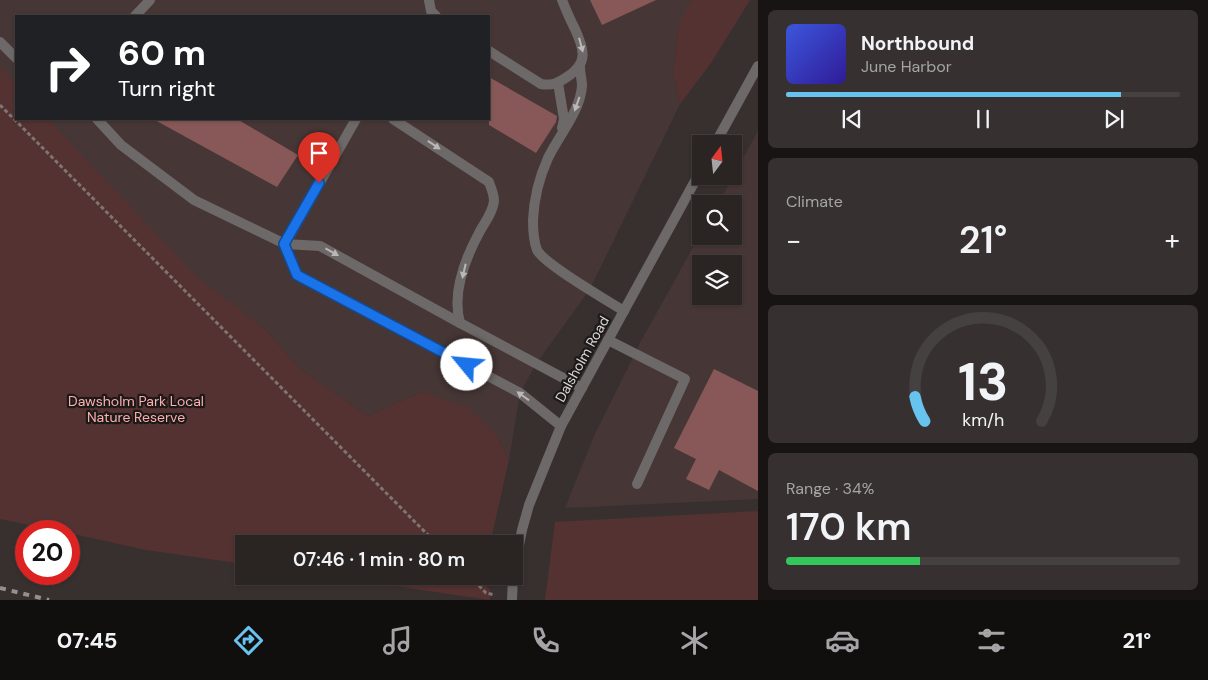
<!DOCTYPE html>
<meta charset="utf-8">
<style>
:root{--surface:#2a2423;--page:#363030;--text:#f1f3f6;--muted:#a5a4a6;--line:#464141;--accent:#67c4ef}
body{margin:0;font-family:"DM Sans",sans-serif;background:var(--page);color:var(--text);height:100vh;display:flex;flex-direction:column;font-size:19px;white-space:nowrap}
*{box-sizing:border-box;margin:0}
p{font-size:16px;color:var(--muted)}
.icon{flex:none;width:28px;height:28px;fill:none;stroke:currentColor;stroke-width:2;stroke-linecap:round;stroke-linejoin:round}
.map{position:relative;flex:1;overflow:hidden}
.drawer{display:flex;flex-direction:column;gap:10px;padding:10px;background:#171413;width:450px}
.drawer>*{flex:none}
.guide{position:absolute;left:15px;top:15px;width:475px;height:105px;border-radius:0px;box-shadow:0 1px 4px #0004,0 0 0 1px var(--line);background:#202124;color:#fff;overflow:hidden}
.needle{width:32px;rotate:15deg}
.controls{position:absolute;left:692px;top:135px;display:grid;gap:10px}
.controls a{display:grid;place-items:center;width:50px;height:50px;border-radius:0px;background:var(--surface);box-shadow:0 1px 4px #0004,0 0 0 1px var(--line);font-size:25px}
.speed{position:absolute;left:15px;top:520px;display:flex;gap:10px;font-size:25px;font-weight:700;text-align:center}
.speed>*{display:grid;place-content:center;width:65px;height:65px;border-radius:50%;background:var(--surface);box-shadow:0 1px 4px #0004,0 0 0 1px var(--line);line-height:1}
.speed .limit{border:8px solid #d22;background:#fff;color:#111}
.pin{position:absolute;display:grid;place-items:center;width:42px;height:42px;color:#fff;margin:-51px -21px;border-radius:50% 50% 50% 0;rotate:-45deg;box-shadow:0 0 5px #0007}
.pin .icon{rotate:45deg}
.me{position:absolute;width:55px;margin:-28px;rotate:298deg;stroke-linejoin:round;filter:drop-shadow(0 0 4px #0008)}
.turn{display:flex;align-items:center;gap:18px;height:105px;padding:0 20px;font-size:22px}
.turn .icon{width:65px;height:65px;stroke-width:2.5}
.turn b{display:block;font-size:35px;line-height:42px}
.big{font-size:38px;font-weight:600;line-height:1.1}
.drawer .tile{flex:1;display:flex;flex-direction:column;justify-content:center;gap:8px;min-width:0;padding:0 18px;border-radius:8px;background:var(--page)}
.drawer .dial{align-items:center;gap:0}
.dial svg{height:130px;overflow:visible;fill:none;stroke:var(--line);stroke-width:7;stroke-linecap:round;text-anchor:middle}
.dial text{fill:var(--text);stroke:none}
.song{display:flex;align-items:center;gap:15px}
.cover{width:60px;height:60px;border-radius:8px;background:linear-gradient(135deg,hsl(230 70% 55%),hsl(250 70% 35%))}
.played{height:5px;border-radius:2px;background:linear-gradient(90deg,var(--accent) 85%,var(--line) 85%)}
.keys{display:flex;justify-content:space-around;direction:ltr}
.heat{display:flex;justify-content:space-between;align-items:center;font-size:28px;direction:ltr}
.charge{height:8px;border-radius:4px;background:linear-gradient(90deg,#34c759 34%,var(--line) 0)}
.trip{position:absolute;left:235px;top:535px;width:288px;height:50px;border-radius:0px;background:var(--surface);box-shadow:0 1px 4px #0004,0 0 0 1px var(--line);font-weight:600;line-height:50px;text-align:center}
.tab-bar{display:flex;height:80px;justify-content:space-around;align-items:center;background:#110e0e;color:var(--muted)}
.tab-bar .icon{width:35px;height:35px}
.tab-bar .current{color:var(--accent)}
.tab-bar b{font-size:22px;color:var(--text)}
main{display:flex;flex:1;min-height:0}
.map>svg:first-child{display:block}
</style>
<main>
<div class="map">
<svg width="758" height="600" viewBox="0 0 758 600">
<rect width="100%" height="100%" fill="#38302f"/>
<g fill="#463736" fill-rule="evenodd">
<path d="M0 0H692L679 23 673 74 680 104 590 289 536 364 520 393 509 460 495 433 421 392 368 416 299 368 265 329 160 249 35 119H489V16H16V99L0 82Z"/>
<path d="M758 131V499L565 508 594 436 640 343 701 233V236H734V204H718ZM701 264H734V296H701Z"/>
</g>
<g fill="#543231">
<path d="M692 0H750L711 63 680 104 673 74 679 22Z"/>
<path d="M0 67 16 84V119H48L196 276 265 329 299 368 368 416 421 392 468 407 495 433 509 460 490 544H244V564L146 550 69 533V531H59L0 519Z"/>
<path d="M758 511V600H545L555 522Z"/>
<path d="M327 576H477L490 590V600Z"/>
</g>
<g fill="#875857">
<path d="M590 0H656L602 25Z"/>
<path d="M489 77 557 116 556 122 536 153 489 125Z"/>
<path d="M153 119H237L298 155 277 187Z"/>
<path d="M714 369 758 391V491L719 470 709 490 686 479 696 459 674 448Z"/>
</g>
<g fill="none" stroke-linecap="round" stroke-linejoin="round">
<g stroke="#7c7574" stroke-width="3" stroke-dasharray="4 2.5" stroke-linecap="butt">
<path d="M0 105 437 544"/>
<path d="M470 576 486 593 495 595"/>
</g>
<g stroke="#6d6969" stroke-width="10">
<path d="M429 0 431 11 436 16"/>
<path d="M135 16 150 0"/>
<path d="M0 42 16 58"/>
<path d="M489 51 541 84C552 86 558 83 567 77 589 63 584 49 575 29 570 20 566 10 562 0"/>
<path d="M580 67C580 73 582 80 582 86 580 112 559 135 548 158 539 178 534 198 533 220 533 228 534 242 537 250 544 264 608 301 624 311"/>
<path d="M558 83 564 119 562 128"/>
<path d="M97 119 121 145 194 200 285 244 320 246 460 323"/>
<path d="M393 119 489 182C491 188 494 194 494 201 493 213 484 223 479 233 465 259 452 294 460 323L582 388"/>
<path d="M285 244 297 275 520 393 561 426"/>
<path d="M285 244 356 119"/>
<path d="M608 340 685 379 637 484"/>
</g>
<g stroke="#6d6969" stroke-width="10">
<path d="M715 144 758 66"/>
<path d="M514 571 522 530 529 505 561 426 701 170"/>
<path d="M512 600 513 576"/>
</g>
<path stroke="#958f8e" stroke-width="4" stroke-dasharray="6 6" stroke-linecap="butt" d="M0 588 49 600"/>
</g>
<defs><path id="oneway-solid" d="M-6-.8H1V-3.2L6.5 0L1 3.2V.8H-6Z" transform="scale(1.25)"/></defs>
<g fill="#bbb7b7">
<use href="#oneway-solid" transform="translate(581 45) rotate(75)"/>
<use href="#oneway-solid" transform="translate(577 104) rotate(110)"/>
<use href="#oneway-solid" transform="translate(434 145) rotate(34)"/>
<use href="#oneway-solid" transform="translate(332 252) rotate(29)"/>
<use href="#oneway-solid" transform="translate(464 271) rotate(103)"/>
<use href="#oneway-solid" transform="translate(523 396) rotate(-144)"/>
</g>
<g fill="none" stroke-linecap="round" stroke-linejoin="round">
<defs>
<path id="route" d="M319 183 284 244 297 275 467 365"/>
</defs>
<use href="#route" stroke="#114b97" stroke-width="12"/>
<use href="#route" stroke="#1a73e8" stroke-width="9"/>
</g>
<g text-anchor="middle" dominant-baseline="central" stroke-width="4.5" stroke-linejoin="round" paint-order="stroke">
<g font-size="14" fill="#ddd8d8" stroke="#1c1919">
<text transform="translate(582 359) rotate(-61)">Dalsholm Road</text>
</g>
<g font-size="14" fill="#feafae" stroke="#1c1919">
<text x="136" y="401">Dawsholm Park Local<tspan x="136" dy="16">Nature Reserve</tspan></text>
</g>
</g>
</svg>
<div class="controls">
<a><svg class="needle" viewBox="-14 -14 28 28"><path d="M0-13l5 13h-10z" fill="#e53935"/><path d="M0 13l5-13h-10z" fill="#a5a4a6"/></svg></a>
<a><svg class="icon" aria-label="search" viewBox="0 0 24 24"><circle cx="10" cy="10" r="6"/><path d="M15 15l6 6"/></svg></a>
<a><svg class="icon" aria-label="layers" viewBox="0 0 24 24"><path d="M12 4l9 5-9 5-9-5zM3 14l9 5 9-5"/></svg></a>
</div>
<div class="speed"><div class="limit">20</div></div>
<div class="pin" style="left:319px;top:183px;background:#d93025"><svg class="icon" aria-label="arrive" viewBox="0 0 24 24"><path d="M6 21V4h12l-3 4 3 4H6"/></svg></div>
<svg class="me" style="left:467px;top:365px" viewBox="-20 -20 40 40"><circle r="19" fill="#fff"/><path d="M0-13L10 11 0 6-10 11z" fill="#1a73e8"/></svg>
<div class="trip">07:46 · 1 min · 80 m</div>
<div class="guide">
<div class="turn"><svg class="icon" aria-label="right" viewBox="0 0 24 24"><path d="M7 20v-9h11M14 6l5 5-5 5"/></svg><div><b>60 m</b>Turn right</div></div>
</div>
</div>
<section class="drawer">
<div class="tile">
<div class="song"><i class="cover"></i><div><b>Northbound</b><p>June Harbor</p></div></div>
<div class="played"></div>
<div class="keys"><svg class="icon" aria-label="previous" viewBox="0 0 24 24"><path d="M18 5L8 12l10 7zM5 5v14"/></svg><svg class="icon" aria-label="pause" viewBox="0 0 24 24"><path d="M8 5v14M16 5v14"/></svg><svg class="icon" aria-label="next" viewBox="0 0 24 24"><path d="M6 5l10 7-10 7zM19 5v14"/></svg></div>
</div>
<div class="tile"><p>Climate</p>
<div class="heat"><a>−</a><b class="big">21°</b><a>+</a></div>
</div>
<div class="tile dial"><svg viewBox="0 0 100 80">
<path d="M14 69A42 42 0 1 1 86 69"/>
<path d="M14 69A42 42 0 0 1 8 54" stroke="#67c4ef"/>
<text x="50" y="56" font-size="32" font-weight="700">13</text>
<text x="50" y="72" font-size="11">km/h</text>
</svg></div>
<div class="tile"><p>Range · 34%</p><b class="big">170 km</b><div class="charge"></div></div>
</section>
</main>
<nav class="tab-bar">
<b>07:45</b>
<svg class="icon current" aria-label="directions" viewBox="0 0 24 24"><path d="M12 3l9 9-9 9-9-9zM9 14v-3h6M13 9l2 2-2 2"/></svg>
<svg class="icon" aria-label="music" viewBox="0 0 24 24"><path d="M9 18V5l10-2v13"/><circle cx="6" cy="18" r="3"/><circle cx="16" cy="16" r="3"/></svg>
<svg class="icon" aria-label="phone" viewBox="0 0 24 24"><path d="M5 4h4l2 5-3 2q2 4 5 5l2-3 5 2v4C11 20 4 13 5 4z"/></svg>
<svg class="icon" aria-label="climate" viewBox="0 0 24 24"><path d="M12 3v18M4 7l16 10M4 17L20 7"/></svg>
<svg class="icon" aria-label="car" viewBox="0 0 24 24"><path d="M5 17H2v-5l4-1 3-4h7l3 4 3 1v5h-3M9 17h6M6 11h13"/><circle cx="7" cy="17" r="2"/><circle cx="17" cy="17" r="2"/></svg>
<svg class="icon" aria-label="filters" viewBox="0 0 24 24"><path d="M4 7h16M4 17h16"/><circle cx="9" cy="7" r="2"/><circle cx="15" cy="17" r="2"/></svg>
<b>21°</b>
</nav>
